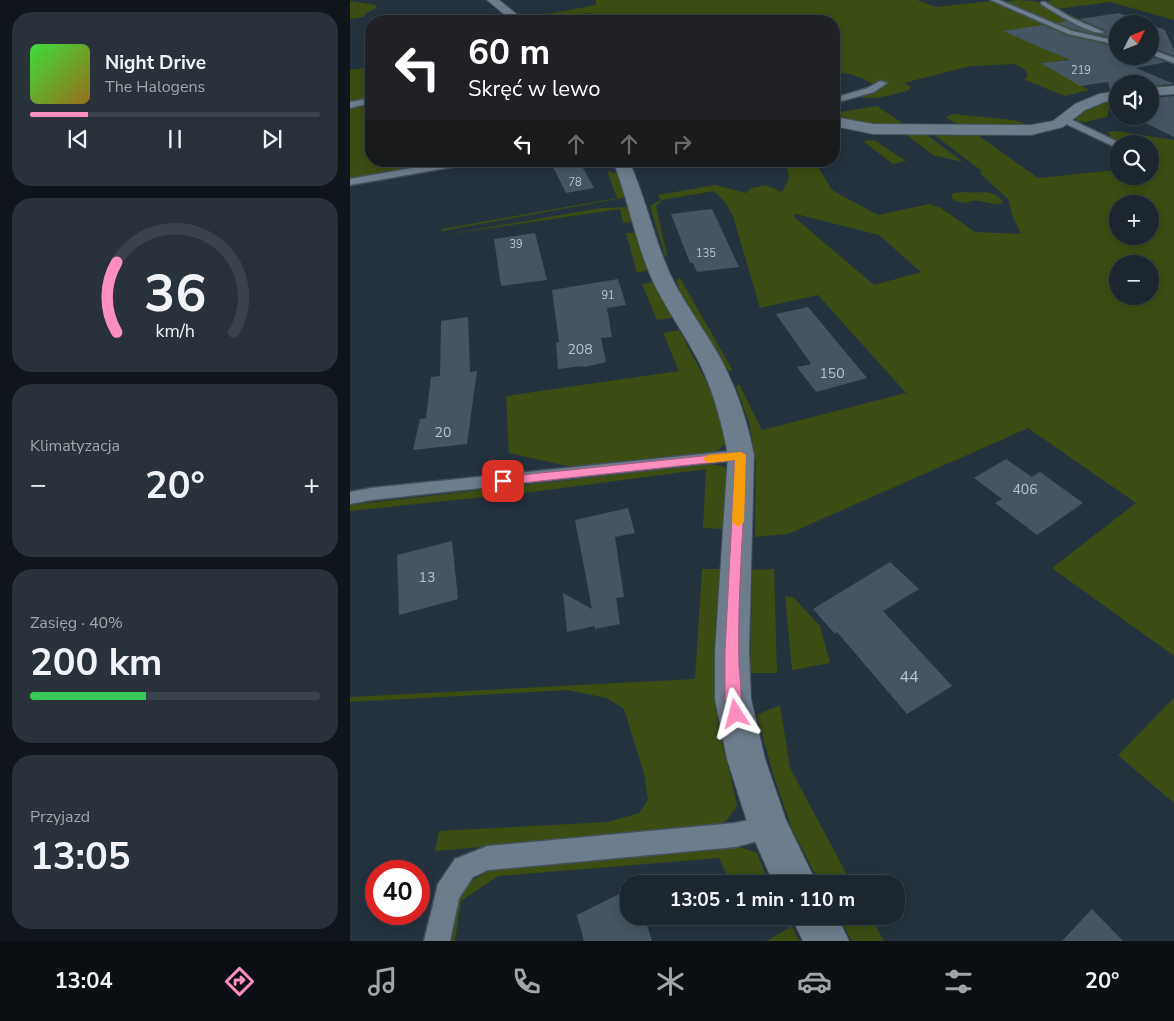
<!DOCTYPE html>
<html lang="pl">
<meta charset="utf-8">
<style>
:root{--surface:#1c262f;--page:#29323b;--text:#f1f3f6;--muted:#a0a5aa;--line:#3a434b;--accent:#fd8ec0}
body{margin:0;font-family:"Nunito Sans",sans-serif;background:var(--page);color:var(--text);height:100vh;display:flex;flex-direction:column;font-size:19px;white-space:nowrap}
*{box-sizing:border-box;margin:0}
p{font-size:16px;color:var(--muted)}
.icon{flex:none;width:28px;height:28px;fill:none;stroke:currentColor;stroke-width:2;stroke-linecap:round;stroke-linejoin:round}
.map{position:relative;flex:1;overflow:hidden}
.details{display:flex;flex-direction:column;gap:12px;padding:12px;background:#0f151a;width:350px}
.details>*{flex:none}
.banner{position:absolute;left:15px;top:15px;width:475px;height:152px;border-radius:20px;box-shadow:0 2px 12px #0003,0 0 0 1px var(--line);background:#202124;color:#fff;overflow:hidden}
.needle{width:32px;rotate:48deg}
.fabs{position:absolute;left:759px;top:15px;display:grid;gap:10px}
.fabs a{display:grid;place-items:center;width:50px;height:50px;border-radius:50%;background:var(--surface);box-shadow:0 2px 12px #0003,0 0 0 1px var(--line);font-size:25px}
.speed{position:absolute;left:15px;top:860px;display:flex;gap:10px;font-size:25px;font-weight:700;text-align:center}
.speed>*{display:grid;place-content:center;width:65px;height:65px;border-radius:50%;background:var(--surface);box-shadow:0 2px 12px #0003,0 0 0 1px var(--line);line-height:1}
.speed .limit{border:8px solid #d22;background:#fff;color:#111}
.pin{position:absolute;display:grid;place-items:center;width:42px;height:42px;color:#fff;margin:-21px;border-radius:10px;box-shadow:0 2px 8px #0006}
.me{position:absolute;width:55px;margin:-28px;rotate:351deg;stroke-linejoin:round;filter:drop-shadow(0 0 4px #0008)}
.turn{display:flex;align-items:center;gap:18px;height:105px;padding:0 20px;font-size:22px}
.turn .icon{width:65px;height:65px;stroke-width:2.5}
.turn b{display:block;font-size:35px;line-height:42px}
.lanes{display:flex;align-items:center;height:48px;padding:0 20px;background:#0003;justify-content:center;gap:25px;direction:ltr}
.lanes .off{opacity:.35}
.big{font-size:38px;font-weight:700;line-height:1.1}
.details .tile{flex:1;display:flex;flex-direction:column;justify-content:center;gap:8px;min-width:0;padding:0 18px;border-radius:20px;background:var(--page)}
.details .dial{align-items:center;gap:0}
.dial svg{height:130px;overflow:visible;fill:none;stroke:var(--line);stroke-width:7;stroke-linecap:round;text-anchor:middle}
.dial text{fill:var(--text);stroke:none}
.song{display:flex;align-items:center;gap:15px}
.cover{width:60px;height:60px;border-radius:8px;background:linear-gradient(135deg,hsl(120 70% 55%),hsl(40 70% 35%))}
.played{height:5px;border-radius:2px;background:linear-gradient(90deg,var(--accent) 20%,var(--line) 20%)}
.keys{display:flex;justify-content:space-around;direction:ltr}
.heat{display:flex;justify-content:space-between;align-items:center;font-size:28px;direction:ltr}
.charge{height:8px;border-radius:4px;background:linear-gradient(90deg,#34c759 40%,var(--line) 0)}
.trip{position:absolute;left:270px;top:875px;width:285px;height:50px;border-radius:20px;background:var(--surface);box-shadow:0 2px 12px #0003,0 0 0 1px var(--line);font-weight:700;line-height:50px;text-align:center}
.menu{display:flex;height:80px;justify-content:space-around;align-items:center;background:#0b0f13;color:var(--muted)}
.menu .icon{width:35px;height:35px}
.menu .selected{color:var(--accent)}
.menu b{font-size:22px;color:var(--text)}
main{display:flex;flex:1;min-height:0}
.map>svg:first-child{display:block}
</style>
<main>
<section class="details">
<div class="tile">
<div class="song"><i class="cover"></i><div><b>Night Drive</b><p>The Halogens</p></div></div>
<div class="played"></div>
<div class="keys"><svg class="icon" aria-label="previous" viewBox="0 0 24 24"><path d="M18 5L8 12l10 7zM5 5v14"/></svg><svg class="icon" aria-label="pause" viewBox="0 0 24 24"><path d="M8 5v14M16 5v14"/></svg><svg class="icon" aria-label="next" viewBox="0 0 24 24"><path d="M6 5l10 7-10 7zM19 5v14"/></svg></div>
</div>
<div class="tile dial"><svg viewBox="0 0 100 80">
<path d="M14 69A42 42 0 1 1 86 69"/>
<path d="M14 69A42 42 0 0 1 14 26" stroke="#fd8ec0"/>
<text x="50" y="56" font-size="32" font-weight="700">36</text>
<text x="50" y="72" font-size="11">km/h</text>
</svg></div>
<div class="tile"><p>Klimatyzacja</p>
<div class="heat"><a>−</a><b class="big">20°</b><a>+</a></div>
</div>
<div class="tile"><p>Zasięg · 40%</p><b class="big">200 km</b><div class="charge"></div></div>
<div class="tile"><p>Przyjazd</p><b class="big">13:05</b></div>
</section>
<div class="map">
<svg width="824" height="941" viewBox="0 0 824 941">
<rect width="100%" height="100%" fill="#25333f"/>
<g fill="#3c4d13" fill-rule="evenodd">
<path d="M246 0H567L586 7 642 1 716 32 767 44V52L745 57 818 88 800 90V84L725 59 692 63 739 90 715 96 675 80 678 75 675 70 665 64 620 66 554 83 561 87 559 90C544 95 521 101 506 96L532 89C516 81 502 70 484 74V21H391L382 18 370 21H252L241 13 176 21 168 15 175 18 246 5Z"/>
<path d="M667 0 685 1 730 25 767 41 727 34 654 2Z"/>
<path d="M702 0H824V20L760 2 707 9 752 29C733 28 714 14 698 4V1Z"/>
<path d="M0 1 26 5V8L16 13 14 17 0 19Z"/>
<path d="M21 67V100L0 103V70Z"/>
<path d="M767 98V104L759 108 757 117 734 122 727 121 726 118 743 104Z"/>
<path d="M21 103V161H103L0 180V106Z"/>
<path d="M527 106 556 126 497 124 484 120V113Z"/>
<path d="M604 114 663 120 673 123 674 126 609 125 595 117Z"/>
<path d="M765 131 824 140V656L702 568 786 503 678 428 438 534 405 537 406 463 399 422 386 387 389 384 412 430 556 393 468 295 410 308 383 216 375 202 364 191 312 200 306 206 317 256H315L300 206 311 200 308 195 365 185 396 193 401 188 416 185 432 192 439 179 437 167 430 161H462L468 167 482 190 528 215 579 204 591 208 625 232 671 234 663 217 658 199 630 173 632 171 583 134 577 135 613 162 583 155 554 133H654L655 135 629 136 688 178 767 170 768 176H800V164L809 162 800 158V144H772L755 136H761L757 132ZM768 204H800V236H768ZM446 214 529 235 571 272 524 285 443 216ZM768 264H800V296H768Z"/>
<path d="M524 140 556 161 543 164 513 141Z"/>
<path d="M257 171 268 174 278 197 92 231V229L267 198Z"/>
<path d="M612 192C626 194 646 187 653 203 639 207 628 196 616 203L605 201 601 196 603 193Z"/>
<path d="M281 207 285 221 273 223 270 209 93 235 251 208Z"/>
<path d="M276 233H288L299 270 287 273Z"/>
<path d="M330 278 383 371 377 370 331 294 326 280Z"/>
<path d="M304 282 322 318 307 320 292 284Z"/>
<path d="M329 330 358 385 369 412 375 444 368 450 358 453 227 468 159 453 156 396 329 371 313 333Z"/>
<path d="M359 464 372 466 377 470 374 529 353 528 356 469 182 492 0 511V505Z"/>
<path d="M352 569H371C365 621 360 675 369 727 374 754 382 780 387 806L376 821 362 827 85 851 89 831 258 822 289 813 298 800 294 773 274 709 257 698 217 690 0 702V697L345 679Z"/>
<path d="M424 569 427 673H400L402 570Z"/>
<path d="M435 596 444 598 470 626 480 663 442 670Z"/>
<path d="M824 698V803L768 755Z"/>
<path d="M430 705 440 768 502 884H470L442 829 423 774 407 715Z"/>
<path d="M390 847 407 853 419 884H381L369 858 148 876 111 901 105 941H99L110 894 123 880 145 867Z"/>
<path d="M488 916H520L534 941H502Z"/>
<path d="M442 926 449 941H417Z"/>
</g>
<g fill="#465562">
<path d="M769 13 799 24H768V39L723 29 708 23 717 21 732 29 749 35 756 31 730 19Z"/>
<path d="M800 24 815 30 824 50V56L800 47Z"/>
<path d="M693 25 718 36 768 47V56H800L816 62 786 68 824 84 800 86V84H768V89L760 90 758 82 730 86 691 63 720 60 653 31Z"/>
<path d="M824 96V137L781 116H800V98Z"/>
<path d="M200 161H229L244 188 216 193Z"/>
<path d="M362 209 389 267 347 272 343 263H340L321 214Z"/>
<path d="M185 233 197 280 151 286 144 239Z"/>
<path d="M268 279 276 305 257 308 262 337 251 338 256 362 235 367 232 366 208 369 206 343 209 342 202 290Z"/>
<path d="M458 307 517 378 466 392 447 367 461 364 426 314Z"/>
<path d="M118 317 120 372 127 371 117 444 63 450 70 419 76 418 81 377 90 376 91 321Z"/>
<path d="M656 459 682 477 690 472 733 503 687 535 645 503 652 499 624 478Z"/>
<path d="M278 508 285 533 265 537 274 597 266 598 270 624 245 629V626L217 632 213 593 242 609 225 520Z"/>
<path d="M102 541 108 599 49 615 47 555Z"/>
<path d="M540 562 569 589 533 611 602 686 557 714 487 632 485 634 463 609Z"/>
<path d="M279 889V916H294L302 941H234L227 915Z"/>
<path d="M742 909 773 941H712Z"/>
</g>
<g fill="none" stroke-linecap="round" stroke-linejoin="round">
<defs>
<g id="service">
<path d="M641 0H649L722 31 768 41V45L718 34Z"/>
<path d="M691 2H695L722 18 754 32C745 38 702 11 691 4Z"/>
<path d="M800 49 824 58V63L800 54Z"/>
<path d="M530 81 537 83 524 92 484 103V98L518 88Z"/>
<path d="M21 98V103L0 108V102Z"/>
<path d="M715 117 718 118 772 144H768V148L765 147 712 122V118Z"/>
<path d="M800 158 807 161V165H800Z"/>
<path d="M101 161H124L119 164 0 185V179Z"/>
<path d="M391 450 397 451 399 455 397 459 21 500 0 504V492L21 488Z"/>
<path d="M419 816 427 820 431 828 427 836 385 847 138 870 123 877 109 898 100 941H74L88 884 105 859 138 846 385 823Z"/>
</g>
<g id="minor">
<path d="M824 86V94L800 96V88Z"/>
<path d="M768 91V99L757 101 735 110 713 127 681 135 523 134 484 126V117L523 124 681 125 703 121 725 104 749 94Z"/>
</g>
<g id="tertiary">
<path d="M137 0H149L175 21H162Z"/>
<path d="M263 161H279C296 199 304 239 321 276 336 307 358 334 374 365 388 393 398 424 404 455L399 651 401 699 415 759 436 820 467 884H424L399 828 377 759 365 699V651L378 455C372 424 364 393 350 364 335 334 315 308 301 277 285 240 278 199 263 161Z"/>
<path d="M441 916H487L499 941H453Z"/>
</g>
</defs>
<use href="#service" stroke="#44505a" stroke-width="3"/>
<use href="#minor" stroke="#44505a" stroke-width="2"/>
<use href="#tertiary" stroke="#44505a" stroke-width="2"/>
<use href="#service" fill="#6e7d8c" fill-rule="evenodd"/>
<use href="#minor" fill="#6e7d8c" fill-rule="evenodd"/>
<use href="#tertiary" fill="#6e7d8c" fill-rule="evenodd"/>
</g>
<path fill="#fd8ec0" stroke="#a45c7d" d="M391 452 396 455C394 525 387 596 389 666 390 675 393 714 391 719L386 721 381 719 375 699V651L385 460 153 485 147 481 153 477Z"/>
<path fill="#f59e0b" d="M391 452 396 455 394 522 388 527 382 522 385 460 358 463 353 459 358 455Z"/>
<g text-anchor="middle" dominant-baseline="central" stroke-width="5" stroke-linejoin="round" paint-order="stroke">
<g font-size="11" fill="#b9c3cc">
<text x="731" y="70">219</text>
<text x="225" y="182">78</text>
<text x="166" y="244">39</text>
<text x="356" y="253">135</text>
<text x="258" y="295">91</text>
</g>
<g font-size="14" fill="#b9c3cc">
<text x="230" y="349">208</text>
<text x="482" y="373">150</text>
<text x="93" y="432">20</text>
<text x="675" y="489">406</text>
<text x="77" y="577">13</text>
</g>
<g font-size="16" fill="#b9c3cc">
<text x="559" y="677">44</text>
</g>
</g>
</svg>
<div class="fabs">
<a><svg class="needle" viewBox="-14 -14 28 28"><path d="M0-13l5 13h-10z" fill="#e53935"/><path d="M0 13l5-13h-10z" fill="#a0a5aa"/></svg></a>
<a><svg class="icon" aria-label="sound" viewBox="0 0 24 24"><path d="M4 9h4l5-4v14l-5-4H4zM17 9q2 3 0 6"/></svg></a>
<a><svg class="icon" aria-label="search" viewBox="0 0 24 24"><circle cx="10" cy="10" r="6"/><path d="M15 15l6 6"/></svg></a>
<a>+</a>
<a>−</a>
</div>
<div class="speed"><div class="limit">40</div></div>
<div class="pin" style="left:153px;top:481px;background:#d93025"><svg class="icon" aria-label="arrive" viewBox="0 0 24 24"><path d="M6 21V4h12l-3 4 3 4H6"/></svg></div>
<svg class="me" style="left:386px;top:714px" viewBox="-20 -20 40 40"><path d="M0-17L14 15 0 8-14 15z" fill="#fd8ec0" stroke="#fff" stroke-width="4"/></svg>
<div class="trip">13:05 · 1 min · 110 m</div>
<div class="banner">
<div class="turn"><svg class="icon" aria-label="left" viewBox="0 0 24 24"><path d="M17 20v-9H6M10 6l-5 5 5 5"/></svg><div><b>60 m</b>Skręć w lewo</div></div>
<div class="lanes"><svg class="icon" aria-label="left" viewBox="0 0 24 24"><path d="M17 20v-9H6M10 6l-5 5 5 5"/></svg><svg class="icon off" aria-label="ahead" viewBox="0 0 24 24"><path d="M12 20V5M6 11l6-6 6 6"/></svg><svg class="icon off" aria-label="ahead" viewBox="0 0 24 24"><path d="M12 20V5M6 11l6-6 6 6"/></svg><svg class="icon off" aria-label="right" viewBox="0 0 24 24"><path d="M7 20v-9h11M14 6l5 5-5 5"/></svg></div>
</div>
</div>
</main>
<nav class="menu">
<b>13:04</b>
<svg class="icon selected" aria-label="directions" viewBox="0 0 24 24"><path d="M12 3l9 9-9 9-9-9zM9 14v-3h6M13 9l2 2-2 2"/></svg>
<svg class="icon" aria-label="music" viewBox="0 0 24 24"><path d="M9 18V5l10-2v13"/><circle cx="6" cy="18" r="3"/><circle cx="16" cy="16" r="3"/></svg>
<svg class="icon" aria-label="phone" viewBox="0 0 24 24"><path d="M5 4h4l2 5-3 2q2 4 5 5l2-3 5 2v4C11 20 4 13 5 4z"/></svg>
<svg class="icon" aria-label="climate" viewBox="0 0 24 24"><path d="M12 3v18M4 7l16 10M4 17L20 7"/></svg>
<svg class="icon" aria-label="car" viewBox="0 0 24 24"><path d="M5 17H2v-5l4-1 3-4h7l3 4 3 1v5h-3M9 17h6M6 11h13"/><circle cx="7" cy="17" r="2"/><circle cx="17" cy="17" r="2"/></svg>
<svg class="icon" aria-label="filters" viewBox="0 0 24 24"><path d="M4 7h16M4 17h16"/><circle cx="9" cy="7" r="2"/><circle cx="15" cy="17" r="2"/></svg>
<b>20°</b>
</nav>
